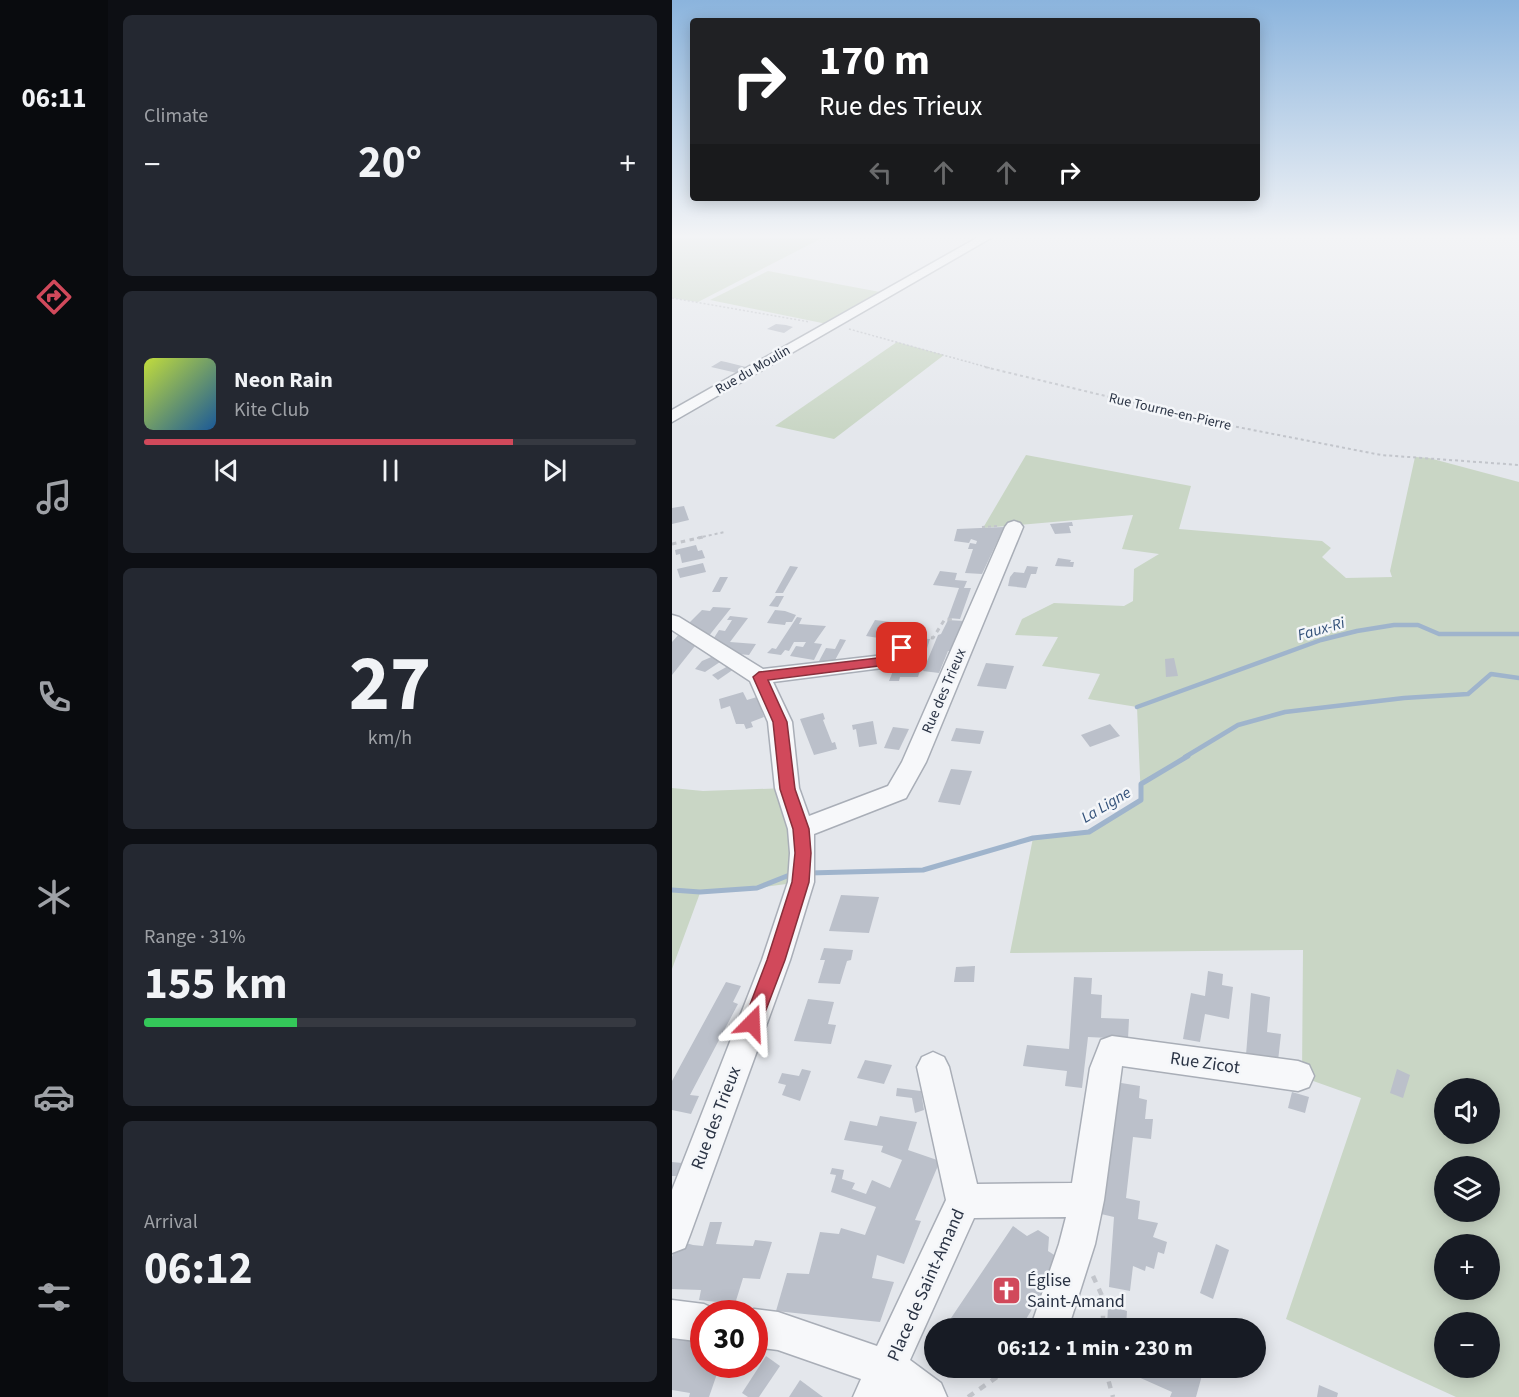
<!DOCTYPE html>
<meta charset="utf-8">
<style>
:root{--surface:#171b24;--page:#242831;--text:#f1f3f6;--muted:#9ea1a6;--line:#363941;--accent:#d1495b}
body{margin:0;font-family:"Source Sans 3",sans-serif;background:var(--page);color:var(--text);height:100vh;display:flex;flex-direction:column;font-size:22px;white-space:nowrap}
*{box-sizing:border-box;margin:0}
p{font-size:20px;color:var(--muted)}
.icon{flex:none;width:33px;height:33px;fill:none;stroke:currentColor;stroke-width:2;stroke-linecap:round;stroke-linejoin:round}
.map{position:relative;flex:1;overflow:hidden}
.panel{display:flex;flex-direction:column;gap:15px;padding:15px;background:#0d0f14;width:564px}
.panel>*{flex:none}
.guide{position:absolute;left:18px;top:18px;width:570px;height:183px;border-radius:6px;box-shadow:0 3px 15px #0003;background:#202124;color:#fff;overflow:hidden}
.controls{position:absolute;left:762px;top:1078px;display:grid;gap:12px}
.controls a{display:grid;place-items:center;width:66px;height:66px;border-radius:50%;background:var(--surface);box-shadow:0 3px 15px #0003;font-size:30px}
.speed{position:absolute;left:18px;top:1300px;display:flex;gap:12px;font-size:30px;font-weight:700;text-align:center}
.speed>*{display:grid;place-content:center;width:78px;height:78px;border-radius:50%;background:var(--surface);box-shadow:0 3px 15px #0003;line-height:1}
.speed .limit{border:9px solid #d22;background:#fff;color:#111}
.pin{position:absolute;display:grid;place-items:center;width:51px;height:51px;color:#fff;margin:-26px;border-radius:12px;box-shadow:0 3px 9px #0006}
.me{position:absolute;width:66px;margin:-33px;rotate:21deg;stroke-linejoin:round;filter:drop-shadow(0 0 4px #0008)}
.turn{display:flex;align-items:center;gap:21px;height:126px;padding:0 30px;font-size:27px}
.turn .icon{width:78px;height:78px;stroke-width:2.5}
.turn b{display:block;font-size:42px;line-height:51px}
.lanes{display:flex;align-items:center;height:57px;padding:0 30px;background:#0003;justify-content:center;gap:30px;direction:ltr}
.lanes .off{opacity:.35}
.big{font-size:45px;font-weight:700;line-height:1.1}
.panel .widget{flex:1;display:flex;flex-direction:column;justify-content:center;gap:9px;min-width:0;padding:0 21px;border-radius:9px;background:var(--page)}
.panel .dial{align-items:center;gap:0}
.dial b{font-size:78px;line-height:1}
.song{display:flex;align-items:center;gap:18px}
.cover{width:72px;height:72px;border-radius:9px;background:linear-gradient(135deg,hsl(70 70% 55%),hsl(210 70% 35%))}
.played{height:6px;border-radius:3px;background:linear-gradient(90deg,var(--accent) 75%,var(--line) 75%)}
.keys{display:flex;justify-content:space-around;direction:ltr}
.heat{display:flex;justify-content:space-between;align-items:center;font-size:33px;direction:ltr}
.charge{height:9px;border-radius:4px;background:linear-gradient(90deg,#34c759 31%,var(--line) 0)}
.trip{position:absolute;left:252px;top:1318px;width:342px;height:60px;border-radius:30px;background:var(--surface);box-shadow:0 3px 15px #0003;font-weight:700;line-height:60px;text-align:center}
main{display:flex;flex:1;min-height:0}
.dock{display:flex;flex-direction:column;width:108px;justify-content:space-around;align-items:center;background:#090b0e;color:var(--muted)}
.dock .icon{width:42px;height:42px}
.dock .current{color:var(--accent)}
.dock b{font-size:27px;color:var(--text)}
.map>svg:first-child{display:block}
</style>
<main>
<nav class="dock">
<b>06:11</b>
<svg class="icon current" aria-label="directions" viewBox="0 0 24 24"><path d="M12 3l9 9-9 9-9-9zM9 14v-3h6M13 9l2 2-2 2"/></svg>
<svg class="icon" aria-label="music" viewBox="0 0 24 24"><path d="M9 18V5l10-2v13"/><circle cx="6" cy="18" r="3"/><circle cx="16" cy="16" r="3"/></svg>
<svg class="icon" aria-label="phone" viewBox="0 0 24 24"><path d="M5 4h4l2 5-3 2q2 4 5 5l2-3 5 2v4C11 20 4 13 5 4z"/></svg>
<svg class="icon" aria-label="climate" viewBox="0 0 24 24"><path d="M12 3v18M4 7l16 10M4 17L20 7"/></svg>
<svg class="icon" aria-label="car" viewBox="0 0 24 24"><path d="M5 17H2v-5l4-1 3-4h7l3 4 3 1v5h-3M9 17h6M6 11h13"/><circle cx="7" cy="17" r="2"/><circle cx="17" cy="17" r="2"/></svg>
<svg class="icon" aria-label="filters" viewBox="0 0 24 24"><path d="M4 7h16M4 17h16"/><circle cx="9" cy="7" r="2"/><circle cx="15" cy="17" r="2"/></svg>
</nav>
<section class="panel">
<div class="widget"><p>Climate</p>
<div class="heat"><a>−</a><b class="big">20°</b><a>+</a></div>
</div>
<div class="widget">
<div class="song"><i class="cover"></i><div><b>Neon Rain</b><p>Kite Club</p></div></div>
<div class="played"></div>
<div class="keys"><svg class="icon" aria-label="previous" viewBox="0 0 24 24"><path d="M18 5L8 12l10 7zM5 5v14"/></svg><svg class="icon" aria-label="pause" viewBox="0 0 24 24"><path d="M8 5v14M16 5v14"/></svg><svg class="icon" aria-label="next" viewBox="0 0 24 24"><path d="M6 5l10 7-10 7zM19 5v14"/></svg></div>
</div>
<div class="widget dial"><b>27</b><p>km/h</p></div>
<div class="widget"><p>Range · 31%</p><b class="big">155 km</b><div class="charge"></div></div>
<div class="widget"><p>Arrival</p><b class="big">06:12</b></div>
</section>
<div class="map">
<svg width="847" height="1397" viewBox="0 0 847 1397">
<rect width="100%" height="100%" fill="#e4e7ec"/>
<g fill="#c9d6c5" fill-rule="evenodd">
<path d="M6 235H156L26 302 0 298V237Z"/>
<path d="M96 271 208 292 155 324 38 300Z"/>
<path d="M225 342 272 355 162 439 103 426Z"/>
<path d="M354 455 519 486 507 529 650 541 659 548 650 557 674 578 720 577 718 571 743 457 757 458 847 482V1397H784L614 1319 689 1098 630 1077 631 950 338 953 361 838 417 832 469 800 465 707 416 699 428 674 370 666 386 637 343 635 350 619 382 603 452 606 461 601 462 569 487 554 450 549 461 515 311 528ZM772 1089H818V1134H772ZM772 1167H818V1212H772ZM772 1245H818V1290H772ZM772 1323H818V1368H772Z"/>
<path d="M0 788 31 791 115 788 129 882 85 888 28 893 0 969Z"/>
</g>
<g fill="none" stroke-linecap="round" stroke-linejoin="round">
<g stroke="#9fb4cc" stroke-width="4.5">
<path d="M465 707 649 640 685 631 722 625H746L767 634H847"/>
<path d="M513 757 566 725 613 712 732 698 796 694 819 674 847 678"/>
</g>
<g stroke="#9fb4cc" stroke-width="5">
<path d="M137 873 251 870 361 838 417 832 469 800V784L516 756"/>
<path d="M0 890 28 892 85 888 120 874"/>
</g>
</g>
<g fill="#bbc0ca">
<path d="M104 324 114 325 121 327 112 333 95 329Z"/>
<path d="M49 361 54 362 74 367 65 373 39 367Z"/>
<path d="M12 506 17 520 0 524V508Z"/>
<path d="M400 522 401 526H397L399 533 383 534 378 524Z"/>
<path d="M332 527 310 574 293 573 301 549H296L298 543 304 544 305 541 299 539 297 543 282 541 285 529Z"/>
<path d="M24 545 26 551 30 550 33 558 10 563 8 554 4 555 3 550Z"/>
<path d="M386 558 399 560 398 562H402L401 567 383 566Z"/>
<path d="M31 563 34 572 8 578 5 569Z"/>
<path d="M118 566 126 567 111 593H103Z"/>
<path d="M355 566 366 567 364 574H359L354 588 336 586 338 577 342 572 352 573Z"/>
<path d="M268 571 285 573 283 580 295 581 292 588H299L288 619 276 618 287 588 261 585Z"/>
<path d="M48 577H56L48 592H40Z"/>
<path d="M104 596H112L106 607 97 606Z"/>
<path d="M41 607 59 608 36 637 15 625 30 610 38 611Z"/>
<path d="M103 610 113 611 124 615 120 622H114L113 625 95 623Z"/>
<path d="M58 616 76 618 58 642 84 644 77 655 55 653 40 641 47 630 53 631 60 620H55Z"/>
<path d="M125 617 130 618 127 624 154 626 142 643 150 644 142 660 118 656 124 646 131 647 134 642H122L117 651 113 650 109 655 95 653 100 648 104 649Z"/>
<path d="M203 620 219 622 211 635 235 637 232 642 194 636Z"/>
<path d="M276 620 292 621 280 651H276L267 673 251 671 266 635 269 634Z"/>
<path d="M9 632 27 641 0 675V642Z"/>
<path d="M241 638 258 639 246 677H228L227 681H217L221 671H230Z"/>
<path d="M168 639 174 640 162 662 147 661 154 648 163 649Z"/>
<path d="M44 655 51 660 33 672 23 669 30 661Z"/>
<path d="M502 658 506 676 494 677 493 659Z"/>
<path d="M314 663 342 666 334 689 305 686Z"/>
<path d="M58 665 62 669 46 680 40 675Z"/>
<path d="M71 692 75 700 85 697 92 717 79 722 81 727 74 729 72 724H64L58 706 49 709 47 699Z"/>
<path d="M151 713 153 719 151 720 160 743 163 742 165 749 142 755 128 719Z"/>
<path d="M201 721 205 744 187 747 184 729 181 730 180 725Z"/>
<path d="M438 724 448 736 418 747 409 735Z"/>
<path d="M221 727 237 729 227 750 212 748Z"/>
<path d="M284 728 312 731 308 744 279 741Z"/>
<path d="M279 769 300 771 288 805 266 802Z"/>
<path d="M169 895 207 897 197 933 157 931Z"/>
<path d="M152 948 181 950 179 960 175 961 168 984 146 983 153 960H148Z"/>
<path d="M303 966 302 982H282L284 967Z"/>
<path d="M536 971 551 974 550 985 561 987 557 1019 533 1014 528 1042 511 1039 519 993 533 996Z"/>
<path d="M402 977 420 978 419 994 430 995 429 1018 457 1019 456 1039 416 1037 410 1088 393 1086 395 1071 351 1066 355 1045 397 1049Z"/>
<path d="M54 982 69 986 61 1002 66 1004 18 1095 27 1096 19 1114 0 1110V1081Z"/>
<path d="M579 993 598 997 595 1032 609 1034 606 1061 574 1055Z"/>
<path d="M136 999 162 1002 156 1024 164 1025 159 1044 122 1041Z"/>
<path d="M193 1060 220 1065 212 1084 185 1078Z"/>
<path d="M130 1069 139 1071 128 1101 110 1095 114 1085 106 1083 110 1073 127 1076Z"/>
<path d="M725 1069 738 1075 731 1098 718 1093Z"/>
<path d="M443 1082 468 1086 467 1098 475 1100 473 1119H481L479 1139 461 1137 454 1198 468 1201 466 1219 486 1223 481 1237 495 1242 492 1254 486 1252 482 1269 474 1266 473 1271 461 1266 458 1291 437 1287 442 1217 429 1214Z"/>
<path d="M225 1088 249 1091 252 1110 243 1113 240 1098 224 1096Z"/>
<path d="M620 1092 637 1097 633 1113 616 1108Z"/>
<path d="M208 1116 245 1122 236 1150 268 1161 243 1220 249 1221 232 1264 205 1255 200 1278 222 1282 208 1322 104 1311 115 1273 137 1274 148 1232 167 1234 169 1228 193 1235 204 1207 159 1192 164 1175 158 1174 160 1168 172 1170 170 1179 183 1183 180 1189 194 1194 200 1180 218 1188 230 1160 209 1152 211 1146 172 1140 178 1121 205 1126Z"/>
<path d="M0 1162 10 1163 4 1176H0Z"/>
<path d="M12 1219 14 1243 21 1245 31 1246 38 1222H50L44 1244 81 1246 83 1240 100 1242 88 1279 71 1278 63 1304 27 1300 29 1290 0 1289V1257Z"/>
<path d="M341 1226 355 1236 366 1230 377 1237 376 1251 390 1260 348 1329H287L277 1321Z"/>
<path d="M544 1244 557 1250 541 1299 528 1293Z"/>
<path d="M436 1305 455 1311 454 1327 459 1329H435Z"/>
<path d="M0 1337 32 1341V1365H48L37 1397H17L18 1393 0 1390Z"/>
<path d="M94 1356 108 1366 87 1397H76L70 1393Z"/>
<path d="M446 1368H532L524 1397H498L500 1392Z"/>
<path d="M128 1380 151 1397H117Z"/>
<path d="M647 1385 666 1393 665 1397H645Z"/>
</g>
<g fill="none" stroke-linecap="round" stroke-linejoin="round">
<defs>
<g id="minor">
<path d="M310 235H324L0 422V410Z"/>
<path d="M342 521 348 523 351 527 254 762 234 798 142 834V882L118 960 18 1235 13 1248 0 1253V1190L90 960 116 882 118 853 116 829 103 788 96 722 78 681 0 630V615L7 617 91 669 212 655C220 646 225 640 238 643L241 648 226 666 101 682 120 722 127 788 137 816 216 786 230 762 333 527 336 523Z"/>
<path d="M440 1036 626 1061 637 1065 642 1076 637 1087 626 1091 450 1066 432 1200 423 1244 396 1329H358L387 1244 394 1217 302 1218 238 1360 269 1383 275 1397H181L189 1379 106 1350 82 1347V1314H70L82 1309 106 1312 205 1346 274 1200 245 1067 250 1057 261 1052 272 1057 277 1067 305 1184 400 1183 418 1068 429 1040Z"/>
<path d="M0 1300 32 1304 45 1310 47 1314H32V1342L0 1338Z"/>
</g>
</defs>
<use href="#minor" stroke="#a9aeb7" stroke-width="3"/>
<g stroke="#c2c5cb" stroke-width="1.5" stroke-dasharray="2 2" stroke-linecap="butt">
<path d="M0 298 138 322"/>
<path d="M177 329 318 368"/>
</g>
<g stroke="#c2c5cb" stroke-width="2" stroke-dasharray="3 3" stroke-linecap="butt">
<path d="M313 367 550 424 709 455 847 465"/>
<path d="M310 527 326 526"/>
<path d="M25 538 53 532"/>
</g>
<g stroke="#c2c5cb" stroke-width="3" stroke-dasharray="4.5 4.5" stroke-linecap="butt">
<path d="M0 544 31 537"/>
<path d="M241 636 261 638 273 619 284 620"/>
</g>
<g stroke="#c2c5cb" stroke-width="4.5" stroke-dasharray="7 7" stroke-linecap="butt">
<path d="M421 1276 431 1298V1329"/>
<path d="M433 1368 441 1397"/>
<path d="M296 1397 338 1368"/>
</g>
<use href="#minor" fill="#f7f8fa" fill-rule="evenodd"/>
</g>
<linearGradient id="sky" x2="0" y2="1"><stop stop-color="#8bb4dd"/><stop offset="0.55" stop-color="#f3f4f6"/><stop offset="1" stop-color="#f3f4f6" stop-opacity="0"/></linearGradient>
<rect width="847" height="430" fill="url(#sky)"/>
<path fill="#d1495b" stroke="#882f3b" stroke-width="1.5" d="M230 644 236 648 222 664 96 680 115 722 123 789 137 829 139 853 137 882 113 960 89 1023 87 1029 80 1032 74 1029 71 1023 95 960 120 882 123 853 121 829 108 789 101 722 81 677 87 672 214 657 225 645Z"/>
<defs>
<symbol id="church-square" viewBox="-11 -11 22 22"><rect x="-9" y="-9" width="18" height="18" rx="4" fill="#d1495b" stroke="#f4f6f9"/><path d="M-1.2-6h2.4v3.5h3.3v2.4h-3.3V6h-2.4V-.1h-3.3v-2.4h3.3Z" fill="#fff"/></symbol>
</defs>
<g fill-rule="evenodd">
<use href="#church-square" x="318" y="1274" width="33" height="33"/>
</g>
<g text-anchor="middle" dominant-baseline="central" stroke-width="5" stroke-linejoin="round" paint-order="stroke">
<g font-size="14" fill="#2b3445" stroke="#f4f6f9">
<text transform="translate(81 370) rotate(-30)">Rue du Moulin</text>
<text transform="translate(498 412) rotate(13)">Rue Tourne-en-Pierre</text>
</g>
<g font-size="15" fill="#2b3445" stroke="#f4f6f9">
<text transform="translate(272 691) rotate(-67)">Rue des Trieux</text>
</g>
<g font-size="16" font-style="italic" fill="#34527a" stroke="#f4f6f9">
<text transform="translate(649 629) rotate(-16)">Faux-Ri</text>
<text transform="translate(434 805) rotate(-31)">La Ligne</text>
</g>
<g font-size="18" fill="#2b3445" stroke="#f4f6f9">
<text transform="translate(533 1063) rotate(8)">Rue Zicot</text>
<text transform="translate(44 1118) rotate(-69)">Rue des Trieux</text>
<text transform="translate(254 1285) rotate(-66)">Place de Saint-Amand</text>
</g>
<g font-size="18" fill="#2b3445" stroke="#f4f6f9" text-anchor="start">
<text x="355" y="1280">Église<tspan x="355" dy="21">Saint-Amand</tspan></text>
</g>
</g>
</svg>
<div class="controls">
<a><svg class="icon" aria-label="sound" viewBox="0 0 24 24"><path d="M4 9h4l5-4v14l-5-4H4zM17 9q2 3 0 6"/></svg></a>
<a><svg class="icon" aria-label="layers" viewBox="0 0 24 24"><path d="M12 4l9 5-9 5-9-5zM3 14l9 5 9-5"/></svg></a>
<a>+</a>
<a>−</a>
</div>
<div class="speed"><div class="limit">30</div></div>
<div class="pin" style="left:230px;top:648px;background:#d93025"><svg class="icon" aria-label="arrive" viewBox="0 0 24 24"><path d="M6 21V4h12l-3 4 3 4H6"/></svg></div>
<svg class="me" style="left:80px;top:1023px" viewBox="-20 -20 40 40"><path d="M0-17L14 15 0 8-14 15z" fill="#d1495b" stroke="#fff" stroke-width="4"/></svg>
<div class="trip">06:12 · 1 min · 230 m</div>
<div class="guide">
<div class="turn"><svg class="icon" aria-label="right" viewBox="0 0 24 24"><path d="M7 20v-9h11M14 6l5 5-5 5"/></svg><div><b>170 m</b>Rue des Trieux</div></div>
<div class="lanes"><svg class="icon off" aria-label="left" viewBox="0 0 24 24"><path d="M17 20v-9H6M10 6l-5 5 5 5"/></svg><svg class="icon off" aria-label="ahead" viewBox="0 0 24 24"><path d="M12 20V5M6 11l6-6 6 6"/></svg><svg class="icon off" aria-label="ahead" viewBox="0 0 24 24"><path d="M12 20V5M6 11l6-6 6 6"/></svg><svg class="icon" aria-label="right" viewBox="0 0 24 24"><path d="M7 20v-9h11M14 6l5 5-5 5"/></svg></div>
</div>
</div>
</main>
